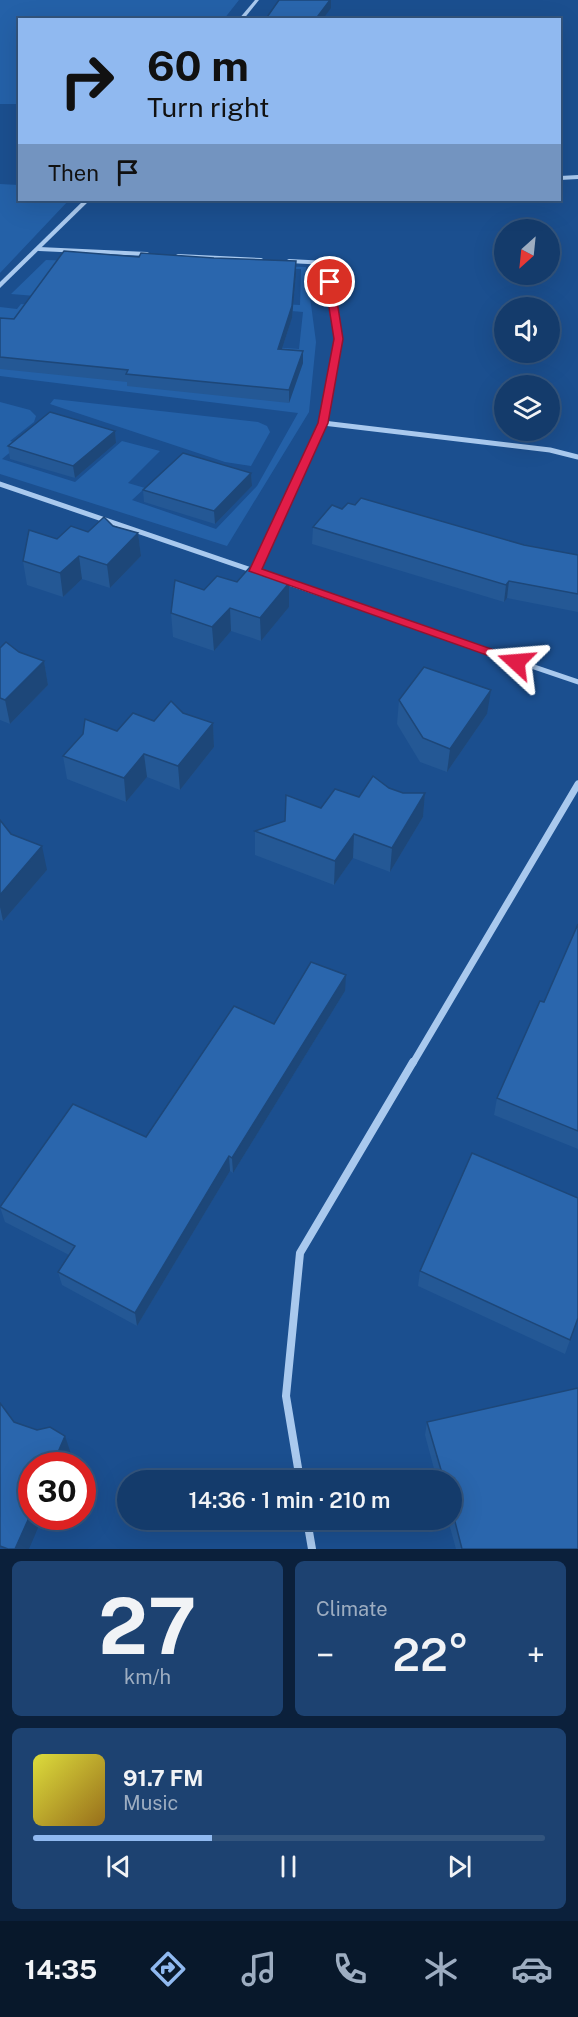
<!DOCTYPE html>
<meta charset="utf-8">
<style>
:root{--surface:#143b6b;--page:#1d4271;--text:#f1f3f6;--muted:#9dadc1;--line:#33557e;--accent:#90b9f0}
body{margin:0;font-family:"Public Sans",sans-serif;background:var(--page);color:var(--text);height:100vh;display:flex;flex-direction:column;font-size:22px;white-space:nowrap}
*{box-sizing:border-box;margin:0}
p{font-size:20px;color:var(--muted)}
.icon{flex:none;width:33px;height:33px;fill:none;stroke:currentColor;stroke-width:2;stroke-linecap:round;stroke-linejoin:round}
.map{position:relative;height:1549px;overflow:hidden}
.drawer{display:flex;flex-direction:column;gap:12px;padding:12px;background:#0b203b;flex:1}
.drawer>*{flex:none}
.top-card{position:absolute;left:18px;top:18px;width:543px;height:183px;border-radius:0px;box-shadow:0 6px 24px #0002,0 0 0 2px var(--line);background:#90b9f0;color:#111;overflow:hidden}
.needle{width:39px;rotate:207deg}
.fabs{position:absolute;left:494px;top:219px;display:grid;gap:12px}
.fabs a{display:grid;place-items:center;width:66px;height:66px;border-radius:50%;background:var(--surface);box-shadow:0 6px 24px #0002,0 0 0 2px var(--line);font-size:30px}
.speed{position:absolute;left:18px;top:1452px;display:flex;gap:12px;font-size:30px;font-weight:700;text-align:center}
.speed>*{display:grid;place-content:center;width:78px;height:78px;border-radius:50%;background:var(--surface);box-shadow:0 6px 24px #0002,0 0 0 2px var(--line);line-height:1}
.speed .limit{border:9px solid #d22;background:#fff;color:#111}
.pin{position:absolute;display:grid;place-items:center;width:51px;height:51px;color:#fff;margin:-26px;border:3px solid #fff;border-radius:50%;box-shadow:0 2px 6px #0007}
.me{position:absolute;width:66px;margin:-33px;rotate:289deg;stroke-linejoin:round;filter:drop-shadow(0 0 4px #0008)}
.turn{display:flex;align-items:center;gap:21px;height:126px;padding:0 30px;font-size:27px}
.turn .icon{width:78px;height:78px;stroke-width:2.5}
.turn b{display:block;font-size:42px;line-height:51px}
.then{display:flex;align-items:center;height:57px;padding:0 30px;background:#0003;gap:12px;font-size:22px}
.big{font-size:45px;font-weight:600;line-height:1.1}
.drawer .widget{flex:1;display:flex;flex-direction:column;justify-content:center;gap:9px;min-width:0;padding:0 21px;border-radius:9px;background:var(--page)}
.drawer .dial{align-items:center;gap:0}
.dial b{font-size:78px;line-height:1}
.song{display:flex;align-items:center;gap:18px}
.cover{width:72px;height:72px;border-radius:9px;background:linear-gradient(135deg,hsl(60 70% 55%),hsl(40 70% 35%))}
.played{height:6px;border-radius:3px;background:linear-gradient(90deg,var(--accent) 35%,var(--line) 35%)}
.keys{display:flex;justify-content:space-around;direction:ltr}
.heat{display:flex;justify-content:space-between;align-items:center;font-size:33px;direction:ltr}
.drawer .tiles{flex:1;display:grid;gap:12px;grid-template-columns:1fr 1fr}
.widget:last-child{grid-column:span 2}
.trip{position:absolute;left:117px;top:1470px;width:345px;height:60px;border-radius:30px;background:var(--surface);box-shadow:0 6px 24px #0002,0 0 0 2px var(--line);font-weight:600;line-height:60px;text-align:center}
.tab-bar{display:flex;height:96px;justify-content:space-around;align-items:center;background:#08182b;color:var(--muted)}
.tab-bar .icon{width:42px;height:42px}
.tab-bar .active{color:var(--accent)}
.tab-bar b{font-size:27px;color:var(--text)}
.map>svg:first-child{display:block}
</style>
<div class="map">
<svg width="578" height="1549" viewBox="0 0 578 1549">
<rect width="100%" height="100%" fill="#1b4f8f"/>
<g fill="#2461a8">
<path d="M0 0H239L224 19 20 20 19 104H0Z"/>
<path d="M0 184 19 185 20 200H69L0 273Z"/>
<path d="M46 260 306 267 316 342 309 412 227 546 0 474V402L30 410 36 416 34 422 10 441 20 444 2 459 75 482 122 441 160 451 128 483 145 488 132 500 216 529 257 486 298 413 0 376V307L17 309 21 304 198 320 205 342 299 349 303 312 223 305V301L300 305 301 269 212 267 184 308 11 294Z"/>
<path d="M54 399 258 422 267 426 270 432 251 466 225 462 50 404Z"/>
</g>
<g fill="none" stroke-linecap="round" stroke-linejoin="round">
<g stroke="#a9c9ee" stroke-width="4">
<path d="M560 178 578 177"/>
<path d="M39 249 147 254"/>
<path d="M178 256 261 260"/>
<path d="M289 261 327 263 339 339 328 398"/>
</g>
<g stroke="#a9c9ee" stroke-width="5">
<path d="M323 423 328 396"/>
<path d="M0 484 578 682"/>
<path d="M255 571 323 423 550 450 578 457"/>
</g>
<path stroke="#a9c9ee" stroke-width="7" d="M413 1063 578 784"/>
<g stroke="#a9c9ee" stroke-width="8">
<path d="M300 1480 286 1396 300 1253 413 1062"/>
<path d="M307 1520 312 1549"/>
</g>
<g fill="#a9c9ee" fill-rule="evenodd">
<path d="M255 0H259L243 20H238Z"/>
<path d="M84 200H90L0 288V282Z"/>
</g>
</g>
<g fill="#245895">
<path d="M139 257 296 273 292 318 282 349 303 363 289 403 127 386V382L0 369V318L14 319Z"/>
<path d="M115 431 116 443 75 478 10 459 8 446Z"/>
<path d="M251 473 252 486 215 524 144 502 143 490Z"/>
<path d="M342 509 578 555V612L507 598 504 602 312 544 313 527Z"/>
<path d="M113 526 138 533 141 556 110 588 82 579 63 597 27 585 23 561 57 539Z"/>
<path d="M204 590 289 607 261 641 231 631 214 651 173 637 171 613Z"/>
<path d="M0 648 19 652 44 661 48 685 10 724 0 720Z"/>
<path d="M399 700 487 714 447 772 420 762 397 724Z"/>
<path d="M183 713 213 723 214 747 180 790 147 777 126 802 67 779 63 756 117 731Z"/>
<path d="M389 788 403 793H425L423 817 390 872 353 858 334 885 255 855V831L321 808Z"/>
<path d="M0 820 11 834 47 870 3 921 0 920Z"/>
<path d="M578 924V1149L494 1115 497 1098 544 1002Z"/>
<path d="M345 991 233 1173 230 1171 137 1326 62 1285 58 1272 69 1255 5 1222 0 1207 146 1137 274 1024Z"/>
<path d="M420 1271 578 1318 565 1354 418 1286Z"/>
<path d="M427 1422 578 1549H456L448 1520H452V1480H437L425 1435Z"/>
</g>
<g fill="#1d4779">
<path d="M330 0H331V8L322 20H315Z"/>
<path d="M296 261V273L292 318 278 361V349Z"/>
<path d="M303 351V363L289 403V390Z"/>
<path d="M115 431 116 443 75 478 73 466Z"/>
<path d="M251 473 252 486 215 524 214 511Z"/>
<path d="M138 533 141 556 110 588 107 565Z"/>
<path d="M79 556 82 579 63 597 60 573Z"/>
<path d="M509 581 507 598 504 602 506 585Z"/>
<path d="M289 583V607L261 641 260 618Z"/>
<path d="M230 608 231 631 214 651 212 627Z"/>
<path d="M44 661 48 685 10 724 5 700Z"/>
<path d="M491 690 487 714 447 772 450 749Z"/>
<path d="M213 723 214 747 180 790 178 766Z"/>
<path d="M144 754 147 777 126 802 124 778Z"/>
<path d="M425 793 423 817 390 872 392 848Z"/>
<path d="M354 834 353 858 334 885 335 861Z"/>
<path d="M42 846 47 870 3 921 0 907V895Z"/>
<path d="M346 975 345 991 233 1173 232 1158Z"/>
<path d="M229 1156 230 1171 137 1326 135 1313Z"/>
<path d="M65 1436 71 1454 66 1466H52Z"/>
<path d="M32 1511V1516H43L29 1549H15Z"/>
</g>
<g fill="#2a66ad" stroke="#1d4779" stroke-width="1.5">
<path d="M279 0H330L315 20H265Z"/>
<path d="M64 251 139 257 141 253 214 258 296 261 292 306 278 349 303 351 289 390 126 374 128 370 0 357V318L14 319Z"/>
<path d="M50 412 115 431 73 466 8 446Z"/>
<path d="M183 453 251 473 214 511 143 490Z"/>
<path d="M361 498 524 545 578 555V594L509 581 506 585 313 527 332 505 342 509 348 503 355 505Z"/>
<path d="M104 517 113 526 138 533 107 565 79 556 60 573 23 561 29 530 57 539 71 526 88 532Z"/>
<path d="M250 567 264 576 289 583 260 618 230 608 212 627 171 613 175 580 204 590 217 576 237 582Z"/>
<path d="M6 642 19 652 44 661 5 700 0 698V648Z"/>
<path d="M424 667 491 690 450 749 423 738 399 700Z"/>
<path d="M171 701 183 713 213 723 178 766 144 754 124 778 63 756 83 734 85 719 117 731 133 713 154 721Z"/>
<path d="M373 776 389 788 403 793H425L392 848 354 834 335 861 255 831 285 821 286 795 321 808 335 789 359 797Z"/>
<path d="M0 820 11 834 42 846 0 895Z"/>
<path d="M578 924V1131L497 1098 540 1001 544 1002Z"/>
<path d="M311 962 346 975 232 1158 229 1156 135 1313 58 1272 75 1246 0 1207 73 1104 146 1137 234 1006 274 1024Z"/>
<path d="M472 1153 578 1198V1318L570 1340 420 1271Z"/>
<path d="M578 1388V1549H462L452 1510V1480H444L427 1422Z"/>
<path d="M0 1403 14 1422 37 1430 50 1427 65 1436 52 1466H32V1511L15 1549H8L0 1546Z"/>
</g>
<path fill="#e11d48" stroke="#92132f" stroke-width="1.5" d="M330 279 334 282 343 339 328 423 262 569 520 659 522 662 520 664H512L249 571 318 423 334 339 325 282Z"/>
</svg>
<div class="fabs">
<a><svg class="needle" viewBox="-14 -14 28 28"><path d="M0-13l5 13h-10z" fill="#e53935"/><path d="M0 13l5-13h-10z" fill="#9dadc1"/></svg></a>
<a><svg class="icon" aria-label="sound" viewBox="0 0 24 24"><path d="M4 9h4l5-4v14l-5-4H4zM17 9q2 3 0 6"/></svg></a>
<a><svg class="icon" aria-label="layers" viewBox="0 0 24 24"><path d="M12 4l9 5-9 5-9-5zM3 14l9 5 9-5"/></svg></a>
</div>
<div class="speed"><div class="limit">30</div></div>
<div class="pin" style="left:330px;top:282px;background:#d93025"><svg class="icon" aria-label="arrive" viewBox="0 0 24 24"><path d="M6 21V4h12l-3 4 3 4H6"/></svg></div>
<svg class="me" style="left:516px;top:662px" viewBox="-20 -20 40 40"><path d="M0-17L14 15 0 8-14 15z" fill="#e11d48" stroke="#fff" stroke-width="4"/></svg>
<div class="trip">14:36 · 1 min · 210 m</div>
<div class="top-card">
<div class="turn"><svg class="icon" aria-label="right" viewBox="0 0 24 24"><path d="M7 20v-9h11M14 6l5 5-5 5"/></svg><div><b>60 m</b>Turn right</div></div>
<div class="then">Then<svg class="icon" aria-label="arrive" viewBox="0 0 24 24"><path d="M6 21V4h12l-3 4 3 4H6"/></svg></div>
</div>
</div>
<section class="drawer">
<div class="tiles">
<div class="widget dial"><b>27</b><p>km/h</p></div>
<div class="widget"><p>Climate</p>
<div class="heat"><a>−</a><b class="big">22°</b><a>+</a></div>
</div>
<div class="widget">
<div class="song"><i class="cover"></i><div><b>91.7 FM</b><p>Music</p></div></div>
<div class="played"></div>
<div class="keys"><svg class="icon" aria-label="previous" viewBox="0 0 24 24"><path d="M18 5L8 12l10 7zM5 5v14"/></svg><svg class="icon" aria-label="pause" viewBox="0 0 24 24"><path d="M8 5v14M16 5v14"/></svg><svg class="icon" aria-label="next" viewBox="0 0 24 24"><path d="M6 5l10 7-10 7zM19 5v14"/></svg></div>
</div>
</div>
</section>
<nav class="tab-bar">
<b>14:35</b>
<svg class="icon active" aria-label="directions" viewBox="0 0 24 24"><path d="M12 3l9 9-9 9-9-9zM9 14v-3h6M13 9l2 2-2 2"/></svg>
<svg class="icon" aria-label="music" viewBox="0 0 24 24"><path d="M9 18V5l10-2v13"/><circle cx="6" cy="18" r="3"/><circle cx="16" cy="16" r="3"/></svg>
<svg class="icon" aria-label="phone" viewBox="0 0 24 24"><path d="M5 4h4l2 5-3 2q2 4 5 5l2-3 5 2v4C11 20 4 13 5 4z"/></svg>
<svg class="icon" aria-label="climate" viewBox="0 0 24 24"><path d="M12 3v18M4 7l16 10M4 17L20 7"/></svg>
<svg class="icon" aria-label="car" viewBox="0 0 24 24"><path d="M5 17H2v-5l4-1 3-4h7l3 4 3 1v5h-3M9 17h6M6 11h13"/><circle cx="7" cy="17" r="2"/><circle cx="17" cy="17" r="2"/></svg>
</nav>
